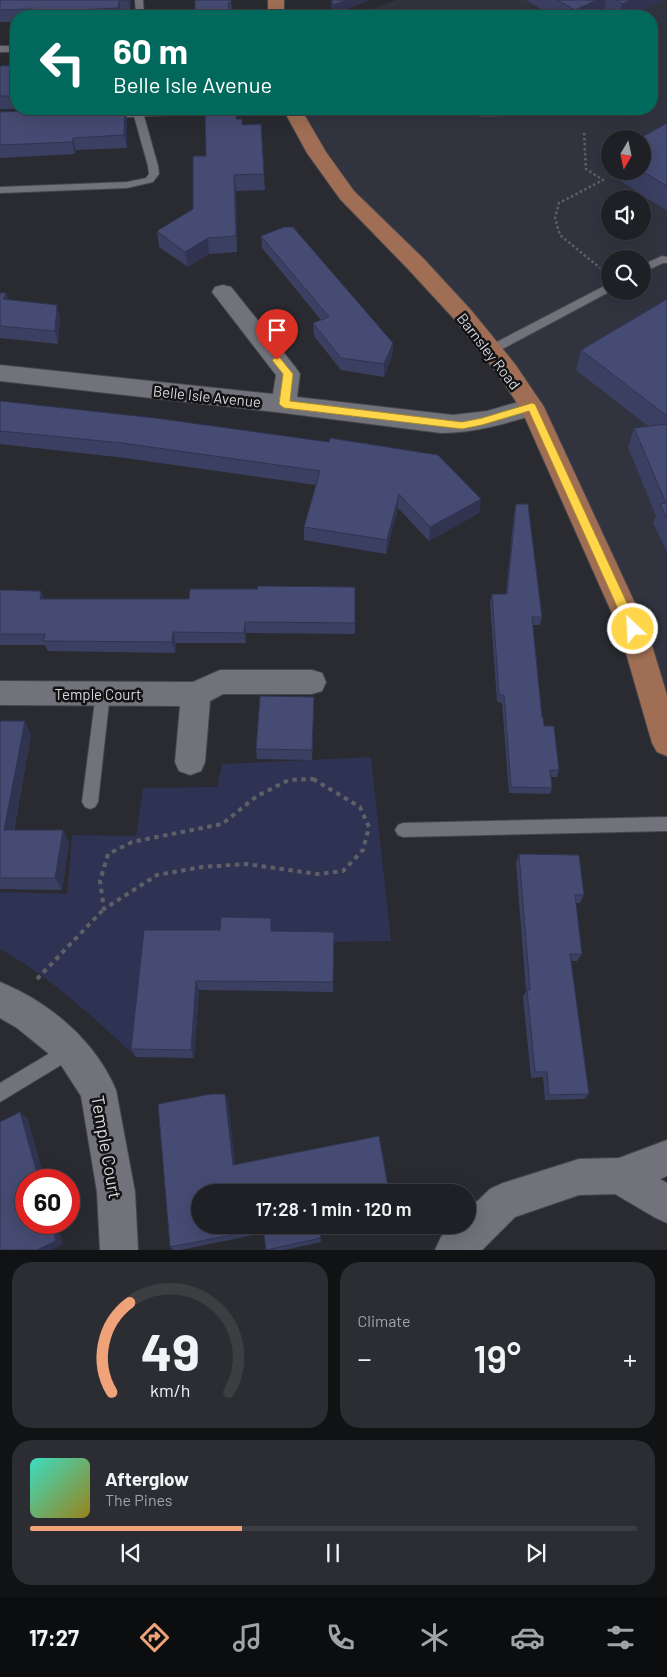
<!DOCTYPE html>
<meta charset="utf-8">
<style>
:root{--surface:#1f2025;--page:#2c2d32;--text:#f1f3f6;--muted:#a1a3a7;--line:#3c3e42;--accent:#f0a378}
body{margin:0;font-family:Barlow,sans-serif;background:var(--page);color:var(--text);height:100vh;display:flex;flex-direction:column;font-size:19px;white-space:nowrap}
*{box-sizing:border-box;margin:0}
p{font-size:16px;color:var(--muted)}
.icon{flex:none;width:28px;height:28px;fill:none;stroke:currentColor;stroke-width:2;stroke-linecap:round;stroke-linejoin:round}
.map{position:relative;height:1250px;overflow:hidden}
.panel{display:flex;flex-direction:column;gap:12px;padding:12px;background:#111214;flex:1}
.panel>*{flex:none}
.banner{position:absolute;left:10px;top:10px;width:648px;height:105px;border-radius:20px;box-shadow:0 5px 20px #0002,0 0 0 1px var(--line);background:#00695c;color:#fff;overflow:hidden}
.needle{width:32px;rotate:189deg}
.tools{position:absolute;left:601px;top:130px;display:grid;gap:10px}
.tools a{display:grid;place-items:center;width:50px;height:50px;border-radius:50%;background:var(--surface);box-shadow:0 5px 20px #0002,0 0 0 1px var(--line);font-size:25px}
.speed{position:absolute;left:15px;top:1169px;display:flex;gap:10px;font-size:25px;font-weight:700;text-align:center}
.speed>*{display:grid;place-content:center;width:65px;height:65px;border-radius:50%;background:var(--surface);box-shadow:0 5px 20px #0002,0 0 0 1px var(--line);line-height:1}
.speed .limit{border:8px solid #d22;background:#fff;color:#111}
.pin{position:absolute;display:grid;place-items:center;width:42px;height:42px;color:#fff;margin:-51px -21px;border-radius:50% 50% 50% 0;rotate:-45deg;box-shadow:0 0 5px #0007}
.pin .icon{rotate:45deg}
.me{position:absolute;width:55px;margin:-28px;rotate:335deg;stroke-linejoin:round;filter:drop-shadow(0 0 4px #0008)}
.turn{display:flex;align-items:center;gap:18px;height:105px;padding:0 20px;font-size:22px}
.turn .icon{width:65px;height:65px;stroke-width:2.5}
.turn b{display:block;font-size:35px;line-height:42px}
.big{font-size:38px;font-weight:600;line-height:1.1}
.panel .tile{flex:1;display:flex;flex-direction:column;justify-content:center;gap:8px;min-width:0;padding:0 18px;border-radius:20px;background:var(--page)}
.panel .dial{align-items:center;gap:0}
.dial svg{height:130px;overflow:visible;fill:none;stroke:var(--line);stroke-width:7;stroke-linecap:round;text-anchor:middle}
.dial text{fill:var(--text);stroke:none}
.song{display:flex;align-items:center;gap:15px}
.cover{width:60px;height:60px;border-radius:8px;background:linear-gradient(135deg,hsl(170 70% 55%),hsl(50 70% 35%))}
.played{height:5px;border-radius:2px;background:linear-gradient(90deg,var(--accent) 35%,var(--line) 35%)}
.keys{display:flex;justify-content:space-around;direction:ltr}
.heat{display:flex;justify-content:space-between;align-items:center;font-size:28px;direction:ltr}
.panel .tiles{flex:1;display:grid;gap:12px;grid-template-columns:1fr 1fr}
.tile:last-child{grid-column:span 2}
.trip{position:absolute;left:191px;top:1184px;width:285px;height:50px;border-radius:25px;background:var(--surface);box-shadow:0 5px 20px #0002,0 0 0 1px var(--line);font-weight:600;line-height:50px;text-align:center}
.menu{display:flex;height:80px;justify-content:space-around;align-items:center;background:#0c0d0f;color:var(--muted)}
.menu .icon{width:35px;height:35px}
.menu .on{color:var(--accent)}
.menu b{font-size:22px;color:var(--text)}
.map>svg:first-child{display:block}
</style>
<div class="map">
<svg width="667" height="1250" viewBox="0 0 667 1250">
<rect width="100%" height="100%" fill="#292b31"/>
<path fill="#31333f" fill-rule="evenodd" d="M396 0H667V743L532 407 347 195 302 128 292 109H651V16H353ZM610 139H642V171H610ZM610 199H642V231H610ZM610 259H642V291H610Z"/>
<path fill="#2e3253" d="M371 757 391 941 334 942 224 928 136 1057C94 1018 51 977 0 949V892L67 894 72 835 136 836 143 788 217 787 222 764Z"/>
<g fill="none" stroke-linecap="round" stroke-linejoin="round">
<defs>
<g id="service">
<path d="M135 0H143L144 16H136Z"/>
<rect x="0" y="46" width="16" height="6"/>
<path d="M132 109H142L158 166 159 174 153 182 127 188 0 193V187L127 182 146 178 149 174 148 166Z"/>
<path d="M450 109H510L515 112C506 119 459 116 450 109Z"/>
<path d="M662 256 667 257V263H663L642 273V265Z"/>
<path d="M610 283 611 291 495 353 491 354 485 350 487 347Z"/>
<path d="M103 687 108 689 110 693 98 802 95 807 90 809 85 807 82 802 96 693 98 689Z"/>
<path d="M667 817V831L403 837 398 835 395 830 398 825 403 823Z"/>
<path d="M70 1041 76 1044 79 1050 76 1056 0 1102V1083Z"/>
</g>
<g id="minor">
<path d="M83 109H178L176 113 169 115 89 119 82 117 80 113Z"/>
<path d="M223 285 231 287 296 368 300 374 297 397 453 415 487 411 532 398 540 401 544 407 540 413C508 423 476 433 441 433L284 413 0 381V365L273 394 276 375 212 292 215 287Z"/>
<path d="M220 670H312L322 673 326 682 322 691 312 694H223L210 701 205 762 201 771 190 775 179 771 175 762 180 706 0 705V681L193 682Z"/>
<path d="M0 982C49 1002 95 1040 116 1090L135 1192 138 1250H100L97 1192 81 1096 59 1062 17 1028 0 1018Z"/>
<path d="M667 1140V1176L660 1179 667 1183V1223L654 1217 615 1194 579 1195 515 1217 482 1250H435L441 1237 453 1225H468V1210L490 1189 503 1183 579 1159 619 1158Z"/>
</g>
<g id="primary">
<rect x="268" y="0" width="16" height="16"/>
<path d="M283 109H301L326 152 354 191 424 259 471 310 515 364 544 407 647 629 667 695V756L657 752 652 743 619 629 521 409 499 376 455 320 408 269 340 199 307 153Z"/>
</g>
</defs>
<use href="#service" stroke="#45464b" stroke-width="2"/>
<use href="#minor" stroke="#45464b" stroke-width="2"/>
<use href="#primary" stroke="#45464b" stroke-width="2"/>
<path stroke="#5f6066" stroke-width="2.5" stroke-dasharray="2.5 2.5" stroke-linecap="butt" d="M584 133 586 169 603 180 559 203 555 218 560 235 600 268"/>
<g stroke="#5f6066" stroke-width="4" stroke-dasharray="4.5 4.5" stroke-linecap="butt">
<path d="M313 779 360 807 369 827 363 850 343 871 317 874 246 864 202 867 157 875 104 909 100 881 108 854 132 842 222 824 257 796 289 780Z"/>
<path d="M37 979 104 909"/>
</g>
<use href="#service" fill="#71727a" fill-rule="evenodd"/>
<use href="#minor" fill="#71727a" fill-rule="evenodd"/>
<use href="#primary" fill="#a06e54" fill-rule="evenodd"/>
</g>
<g fill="#3b4062">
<path d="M0 0H131L130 13 121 14V16H16V22H0Z"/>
<path d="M195 0H231L232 15H229Z"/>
<path d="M331 0H370L333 14Z"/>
<path d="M526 0H664L629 16H611L604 12 595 16H553Z"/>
<path d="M16 65V109H0V66Z"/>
<path d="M0 112 127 119V148L76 150 75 154 0 158Z"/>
<path d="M236 119 242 125 261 124 265 190 236 191 237 252 209 254 188 267 159 247 157 231 193 209Z"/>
<path d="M667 123V211L608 173 610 164V171H642Z"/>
<path d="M261 236 393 343 392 356 384 377 341 370 314 336 313 323 321 320 262 248Z"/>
<path d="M0 293H6L8 300 60 317 58 344 0 338Z"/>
<path d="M667 299V552L653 523 656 516 628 447 634 428 648 426 576 370 581 350Z"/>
<path d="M0 401 481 499 479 513 429 541 398 508 386 554 304 540V527L316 485 125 458 0 444Z"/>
<path d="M516 504 542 617 540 625H533L542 717 559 770 557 777H551L552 788 550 794 509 793 502 703 497 702 490 602 492 594H506L514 513Z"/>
<path d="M0 590 41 591 44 599 355 623V634L246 633V643H176L175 653 48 651 45 645H0Z"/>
<path d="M314 707 312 760 257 759 256 749Z"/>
<path d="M0 721 31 735 14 830 69 842 62 890 0 889Z"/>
<path d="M519 854 584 895 580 903H576L582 954 577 961H571L589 1094 584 1099 545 1100 543 1077 531 1078 523 997 526 991 516 863Z"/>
<path d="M272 928V931L334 932 333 992 199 990 194 1058 136 1057 131 1049 220 930Z"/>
<path d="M228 1101 200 1192 319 1225 321 1242 284 1250H266L264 1233 180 1250H173L170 1247Z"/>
</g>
<g fill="#303450">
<path d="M129 0H131L130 13 129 1Z"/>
<path d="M346 0H370L333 14V5Z"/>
<path d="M597 0H606L604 12 595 16H574L575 10Z"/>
<path d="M631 0H664L629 16H620L622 4Z"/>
<path d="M119 1 121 14V16H120L118 8Z"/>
<path d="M125 109 127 119V148L124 135Z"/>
<path d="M73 138 76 150 75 154 72 142Z"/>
<path d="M234 175 236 191 237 252 236 236Z"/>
<path d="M208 238 209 254 188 267 185 252Z"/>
<path d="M6 293 9 306 3 299Z"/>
<path d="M57 305 60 317 58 344 55 331Z"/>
<path d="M393 343 392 356 384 377V364Z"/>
<path d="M399 494 398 508 386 554 387 540Z"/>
<path d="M481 499 479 513 429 541 430 527Z"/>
<path d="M41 591 45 602 40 599Z"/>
<path d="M245 622 246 633V643L244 633Z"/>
<path d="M173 632 176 643 175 653 172 642Z"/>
<path d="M314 697V707L312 760V750Z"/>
<path d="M25 721 31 735 11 842 4 830Z"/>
<path d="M63 830 69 842 62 890 55 878Z"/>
<path d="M271 918 272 928V941L271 931Z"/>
<path d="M196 981 199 990 194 1058 191 1050Z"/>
<path d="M225 1094 228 1101 236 1170 233 1165Z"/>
<path d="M20 1112 28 1119 45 1180H39Z"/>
<path d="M51 1222H57L63 1244 52 1250H37Z"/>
</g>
<g fill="#454b72" stroke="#303450">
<path d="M0 0H129V1H119L118 8 33 12V9L0 10Z"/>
<path d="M195 0H231V3H228L229 16H195Z"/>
<path d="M332 0H346L333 5Z"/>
<path d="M557 0H597L575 10Z"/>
<path d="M616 0H631L622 4Z"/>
<path d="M16 65V96H0V66Z"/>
<path d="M71 109H125L124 135 73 138 72 142 0 145V112Z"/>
<path d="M236 110V119H242V125L261 124 264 174 234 175 236 236 208 238 185 252 157 231 193 209V156H206L205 111Z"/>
<path d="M667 123V186L642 171V139H638Z"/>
<path d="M284 227H293L393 343 384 364 341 358 313 323 329 317 261 236Z"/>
<path d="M0 293H6L3 299 57 305 55 331 0 326Z"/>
<path d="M667 299V416L581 350Z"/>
<path d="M0 401 155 418 329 442 330 438 438 455 481 499 430 527 399 494 387 540 304 527 320 471 122 443 0 431Z"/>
<path d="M667 424V518L660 504 666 503 634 428Z"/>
<path d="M516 504H528L542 617H532L542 717H543L544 726H554L559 770H550L552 788 511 787 504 695H499L492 594H507Z"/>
<path d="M258 586 355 587V623L245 622 244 633 173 632 172 642 43 641 45 634H0V590L41 591 40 599H189L190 589H257Z"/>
<path d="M260 696 314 697 312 750 256 749Z"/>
<path d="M0 721H25L4 830H63L55 878H0Z"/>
<path d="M519 854 579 855 584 895H575L582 954H570L589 1094 549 1095 547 1072H535L527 990H530Z"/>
<path d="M221 917 271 918V931L334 932 333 982 196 981 191 1050 131 1049 144 930H220Z"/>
<path d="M211 1094H225L233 1165 379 1136 389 1192H200V1225H319L321 1238 266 1250 263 1229 170 1247 158 1104Z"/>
<path d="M20 1112 39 1180H26V1222H51L56 1241 37 1250H0V1122Z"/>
</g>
<path fill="#ffd54a" stroke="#a68a30" d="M277 357 280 358 293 374 290 401 462 422 482 418 532 403 535 404 639 629 637 632H629L627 629 529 411 482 425 462 429 284 408 279 404 283 374 272 360Z"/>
<g text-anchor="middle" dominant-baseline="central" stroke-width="5" stroke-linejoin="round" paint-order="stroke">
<g font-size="15" fill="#d5d6da" stroke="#131316">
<text transform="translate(489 351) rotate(52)">Barnsley Road</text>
<text transform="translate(207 396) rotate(6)">Belle Isle Avenue</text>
<text x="98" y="694">Temple Court</text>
</g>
<g font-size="18" fill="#d5d6da" stroke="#131316">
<text transform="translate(107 1147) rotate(80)">Temple Court</text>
</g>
</g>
</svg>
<div class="tools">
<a><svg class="needle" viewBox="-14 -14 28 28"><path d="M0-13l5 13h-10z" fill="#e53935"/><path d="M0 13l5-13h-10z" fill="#a1a3a7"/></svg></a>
<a><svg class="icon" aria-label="sound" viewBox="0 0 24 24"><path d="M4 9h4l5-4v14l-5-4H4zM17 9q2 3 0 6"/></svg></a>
<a><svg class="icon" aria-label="search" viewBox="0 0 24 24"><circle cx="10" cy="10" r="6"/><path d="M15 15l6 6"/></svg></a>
</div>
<div class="speed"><div class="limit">60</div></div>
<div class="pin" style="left:277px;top:360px;background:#d93025"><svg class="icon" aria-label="arrive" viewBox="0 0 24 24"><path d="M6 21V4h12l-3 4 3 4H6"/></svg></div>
<svg class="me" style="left:633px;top:629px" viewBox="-20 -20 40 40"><circle r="17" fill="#ffd54a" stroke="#fff" stroke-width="3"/><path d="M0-11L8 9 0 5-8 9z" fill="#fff"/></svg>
<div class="trip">17:28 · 1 min · 120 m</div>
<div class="banner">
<div class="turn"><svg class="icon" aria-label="left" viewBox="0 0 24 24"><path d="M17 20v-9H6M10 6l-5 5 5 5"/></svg><div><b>60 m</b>Belle Isle Avenue</div></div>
</div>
</div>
<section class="panel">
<div class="tiles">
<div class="tile dial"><svg viewBox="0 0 100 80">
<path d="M14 69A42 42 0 1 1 86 69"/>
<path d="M14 69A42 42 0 0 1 25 14" stroke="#f0a378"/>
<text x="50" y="56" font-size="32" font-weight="700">49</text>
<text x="50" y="72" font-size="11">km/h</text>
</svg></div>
<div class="tile"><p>Climate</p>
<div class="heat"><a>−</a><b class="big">19°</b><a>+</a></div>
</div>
<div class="tile">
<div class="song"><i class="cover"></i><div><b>Afterglow</b><p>The Pines</p></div></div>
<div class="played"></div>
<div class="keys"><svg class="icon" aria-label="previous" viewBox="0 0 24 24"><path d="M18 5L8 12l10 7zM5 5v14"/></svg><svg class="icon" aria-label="pause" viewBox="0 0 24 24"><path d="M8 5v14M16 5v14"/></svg><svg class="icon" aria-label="next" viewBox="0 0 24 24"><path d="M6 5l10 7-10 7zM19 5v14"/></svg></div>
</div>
</div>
</section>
<nav class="menu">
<b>17:27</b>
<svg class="icon on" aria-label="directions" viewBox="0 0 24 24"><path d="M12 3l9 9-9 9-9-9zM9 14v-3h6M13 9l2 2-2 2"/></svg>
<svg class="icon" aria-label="music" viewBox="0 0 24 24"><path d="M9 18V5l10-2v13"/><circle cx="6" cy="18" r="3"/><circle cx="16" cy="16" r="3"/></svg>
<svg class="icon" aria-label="phone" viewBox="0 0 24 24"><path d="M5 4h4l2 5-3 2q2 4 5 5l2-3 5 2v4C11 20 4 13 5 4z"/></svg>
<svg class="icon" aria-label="climate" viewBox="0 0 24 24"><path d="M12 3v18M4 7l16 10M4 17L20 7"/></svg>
<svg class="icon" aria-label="car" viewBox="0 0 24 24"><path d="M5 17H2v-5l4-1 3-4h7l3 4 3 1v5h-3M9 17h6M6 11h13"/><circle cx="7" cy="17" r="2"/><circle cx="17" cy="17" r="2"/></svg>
<svg class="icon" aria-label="filters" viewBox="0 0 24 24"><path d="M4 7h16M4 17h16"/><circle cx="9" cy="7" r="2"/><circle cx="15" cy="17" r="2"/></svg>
</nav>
